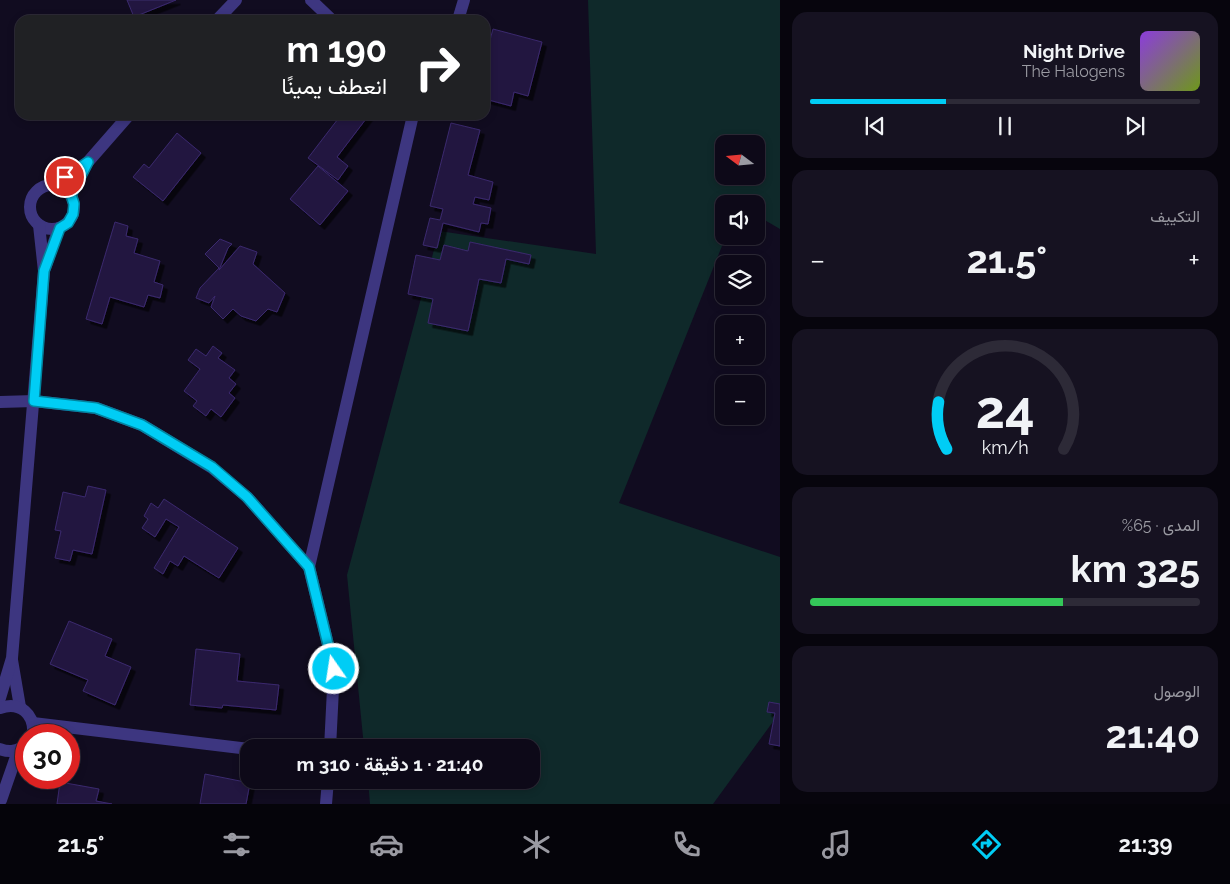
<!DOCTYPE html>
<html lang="ar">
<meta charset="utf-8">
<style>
:root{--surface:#0d0918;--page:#161221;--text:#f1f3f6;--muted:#9a9aa2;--line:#2d2a37;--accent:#00cdf5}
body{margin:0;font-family:Raleway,Vazirmatn,sans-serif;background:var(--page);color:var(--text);direction:rtl;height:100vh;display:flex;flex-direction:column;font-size:19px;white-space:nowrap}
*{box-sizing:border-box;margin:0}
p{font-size:16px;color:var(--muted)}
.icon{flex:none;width:28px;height:28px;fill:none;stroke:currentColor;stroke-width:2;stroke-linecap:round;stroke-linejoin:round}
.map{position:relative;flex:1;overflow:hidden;direction:ltr}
.sheet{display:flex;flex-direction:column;gap:12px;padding:12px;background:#07050d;width:450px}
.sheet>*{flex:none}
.hud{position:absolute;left:15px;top:15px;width:475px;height:105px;border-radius:15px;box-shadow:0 2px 8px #0003,0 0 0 1px var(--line);direction:rtl;background:#202124;color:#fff;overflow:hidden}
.needle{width:32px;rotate:286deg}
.buttons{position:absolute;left:715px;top:135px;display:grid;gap:10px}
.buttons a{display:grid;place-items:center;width:50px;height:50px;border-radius:10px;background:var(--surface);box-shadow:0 2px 8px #0003,0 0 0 1px var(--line);font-size:25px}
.speed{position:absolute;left:15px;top:724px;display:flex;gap:10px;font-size:25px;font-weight:700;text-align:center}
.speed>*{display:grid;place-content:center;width:65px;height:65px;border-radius:50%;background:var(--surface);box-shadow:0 2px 8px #0003,0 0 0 1px var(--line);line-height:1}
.speed .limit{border:8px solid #d22;background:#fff;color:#111}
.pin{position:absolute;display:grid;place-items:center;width:42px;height:42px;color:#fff;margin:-21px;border:2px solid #fff;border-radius:50%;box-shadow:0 1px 5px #0007}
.me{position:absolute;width:55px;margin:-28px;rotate:347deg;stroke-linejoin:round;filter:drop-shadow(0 0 4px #0008)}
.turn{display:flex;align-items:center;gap:18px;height:105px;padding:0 20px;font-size:22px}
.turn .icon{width:65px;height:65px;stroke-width:2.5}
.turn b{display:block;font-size:35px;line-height:42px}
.big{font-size:38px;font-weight:700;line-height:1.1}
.sheet .card{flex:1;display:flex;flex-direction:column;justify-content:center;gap:8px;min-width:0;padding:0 18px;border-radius:15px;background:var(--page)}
.sheet .dial{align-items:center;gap:0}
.dial svg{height:130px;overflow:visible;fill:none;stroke:var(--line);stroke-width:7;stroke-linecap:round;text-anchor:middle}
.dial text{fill:var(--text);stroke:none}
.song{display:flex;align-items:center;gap:15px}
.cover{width:60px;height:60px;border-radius:8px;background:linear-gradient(135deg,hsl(270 70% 55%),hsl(80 70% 35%))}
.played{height:5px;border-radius:2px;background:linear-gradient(90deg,var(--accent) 35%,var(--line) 35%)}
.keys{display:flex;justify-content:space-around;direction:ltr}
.heat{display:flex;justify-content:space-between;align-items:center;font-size:28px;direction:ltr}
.charge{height:8px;border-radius:4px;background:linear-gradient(90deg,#34c759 65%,var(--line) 0)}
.trip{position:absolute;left:240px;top:739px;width:300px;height:50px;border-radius:15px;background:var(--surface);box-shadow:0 2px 8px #0003,0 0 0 1px var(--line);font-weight:700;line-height:50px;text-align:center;direction:rtl}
.tab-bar{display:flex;height:80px;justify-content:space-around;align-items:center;background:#05040a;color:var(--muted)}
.tab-bar .icon{width:35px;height:35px}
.tab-bar .current{color:var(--accent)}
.tab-bar b{font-size:22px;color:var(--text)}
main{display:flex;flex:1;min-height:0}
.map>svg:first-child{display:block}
</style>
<main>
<section class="sheet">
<div class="card">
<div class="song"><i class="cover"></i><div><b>Night Drive</b><p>The Halogens</p></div></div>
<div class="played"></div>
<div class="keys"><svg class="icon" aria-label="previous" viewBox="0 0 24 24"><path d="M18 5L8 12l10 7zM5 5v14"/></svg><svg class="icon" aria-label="pause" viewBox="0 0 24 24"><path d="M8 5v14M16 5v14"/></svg><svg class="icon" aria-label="next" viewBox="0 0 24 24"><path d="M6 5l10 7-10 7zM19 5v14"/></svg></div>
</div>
<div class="card"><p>التكييف</p>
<div class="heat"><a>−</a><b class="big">21.5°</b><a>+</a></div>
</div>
<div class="card dial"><svg viewBox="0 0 100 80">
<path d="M14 69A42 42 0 1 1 86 69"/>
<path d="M14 69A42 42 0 0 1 9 40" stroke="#00cdf5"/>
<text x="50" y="56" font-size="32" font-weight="700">24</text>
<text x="50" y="72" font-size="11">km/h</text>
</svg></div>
<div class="card"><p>المدى · 65%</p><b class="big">325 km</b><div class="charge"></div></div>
<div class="card"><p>الوصول</p><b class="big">21:40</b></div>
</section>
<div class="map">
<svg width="780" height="804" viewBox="0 0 780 804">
<defs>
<filter id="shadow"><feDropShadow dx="4.5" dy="4.5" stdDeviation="0" flood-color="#0009"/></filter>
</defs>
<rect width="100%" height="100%" fill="#110c20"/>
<path fill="#0f292a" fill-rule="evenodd" d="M588 0H780V229L756 215V204H724V236H726L619 503 780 557V712L713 804H370L368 780H531V748L364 747 347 575 439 231 596 254ZM724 144H756V176H724Z"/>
<g fill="#231841" stroke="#3b296e" filter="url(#shadow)">
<path d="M127 0H176L134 17Z"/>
<path d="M493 29 542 42 528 96 514 92 511 106 485 99V58Z"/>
<path d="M341 115H369L337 157 348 166 338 180 308 158Z"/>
<path d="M451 123 480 130 468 175 493 182 489 200 475 197 473 204 491 208 488 224 481 223 479 232 443 223 437 248 423 245 430 218 440 220 443 209 430 206Z"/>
<path d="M177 133 201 153 163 201 133 177 144 164 149 168Z"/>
<path d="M318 166 348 191 320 225 290 199Z"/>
<path d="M115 222 128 226 126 236 138 239 134 253 160 261 154 282 163 285 160 298 148 295 144 307 110 297 102 324 86 319Z"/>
<path d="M220 239 232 244 228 248 219 270 240 246 257 252 253 264 285 293 277 312 268 309 256 321 241 316 233 309 223 319 211 307 215 296 209 303 196 298 200 288 219 268 205 254Z"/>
<path d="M470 242 531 255 529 264 506 259 501 283 479 279 468 331 428 323 433 299 408 294 416 255 440 260 444 245 468 251Z"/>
<path d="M213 346 222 353 218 358 235 370 229 378 236 384 229 393 235 398 221 417 211 409 206 416 193 406 197 401 184 391 200 369 188 360 196 349 206 356Z"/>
<path d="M88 486 106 490 92 554 73 550 70 561 55 558 61 531 55 530 63 492 85 497Z"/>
<path d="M164 499 238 548 219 578 184 556 178 566 170 561 163 574 154 568 179 527 166 519 155 537 142 528 148 519 144 516 151 503 158 508Z"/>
<path d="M69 621 112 639 105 656 131 667 115 705 83 691 88 680 50 664Z"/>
<path d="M196 649 240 654 237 681 279 685 276 710 223 705 222 708 190 705Z"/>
<path d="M769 702 780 704V746L769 744 775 713 767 712Z"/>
<path d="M205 774 250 783 246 804H200Z"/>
<path d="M60 782 99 789 96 801 112 804H57Z"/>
</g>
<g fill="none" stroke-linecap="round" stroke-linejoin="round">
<g stroke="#3d3680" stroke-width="12">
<path d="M311 0 332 20"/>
<path d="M217 20 236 0"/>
<path d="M458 20 464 0"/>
<path d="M53 185 87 163"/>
<circle cx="52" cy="207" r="22"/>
<path d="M71 195 87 163 129 115"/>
<path d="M45 268 59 228"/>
<path d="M0 402 34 401 96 408 142 425 211 467 247 497 309 567 334 669 330 748"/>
<path d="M309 567 413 115"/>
<path d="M12 660 20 707"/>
<path d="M0 698 12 658 44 271 39 225"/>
<path d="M0 708C20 701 35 714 33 735"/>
<path d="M33 723 249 749"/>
<path d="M0 749C10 753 17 751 26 745"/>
<path d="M1 800 18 751"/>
<path d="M326 804 328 780"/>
</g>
</g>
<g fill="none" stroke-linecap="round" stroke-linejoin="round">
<defs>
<path id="route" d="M65 177 88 162 71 195 74 204 73 214 68 223 60 228 44 271 34 401 96 408 142 425 212 467 247 497 309 567 334 669"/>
</defs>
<use href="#route" stroke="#00859f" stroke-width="12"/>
<use href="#route" stroke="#00cdf5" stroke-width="9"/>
</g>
</svg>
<div class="buttons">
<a><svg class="needle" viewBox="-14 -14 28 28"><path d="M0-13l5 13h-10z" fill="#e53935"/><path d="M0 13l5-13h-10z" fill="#9a9aa2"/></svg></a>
<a><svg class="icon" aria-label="sound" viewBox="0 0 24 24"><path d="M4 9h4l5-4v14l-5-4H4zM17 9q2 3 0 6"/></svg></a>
<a><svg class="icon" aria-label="layers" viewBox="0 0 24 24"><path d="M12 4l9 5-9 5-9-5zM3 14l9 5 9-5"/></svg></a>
<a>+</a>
<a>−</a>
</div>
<div class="speed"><div class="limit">30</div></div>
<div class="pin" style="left:65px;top:177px;background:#d93025"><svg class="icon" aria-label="arrive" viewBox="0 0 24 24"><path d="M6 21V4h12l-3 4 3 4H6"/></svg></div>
<svg class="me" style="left:334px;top:669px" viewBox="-20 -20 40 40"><circle r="17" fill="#00cdf5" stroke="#fff" stroke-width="3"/><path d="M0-11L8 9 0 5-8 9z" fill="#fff"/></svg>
<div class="trip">21:40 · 1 دقيقة · 310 m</div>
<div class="hud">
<div class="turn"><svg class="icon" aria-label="right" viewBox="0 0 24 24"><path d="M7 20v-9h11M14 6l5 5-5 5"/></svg><div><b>190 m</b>انعطف يمينًا</div></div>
</div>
</div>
</main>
<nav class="tab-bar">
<b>21:39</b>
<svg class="icon current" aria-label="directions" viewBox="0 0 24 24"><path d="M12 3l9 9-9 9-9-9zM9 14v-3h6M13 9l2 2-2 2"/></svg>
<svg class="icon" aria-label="music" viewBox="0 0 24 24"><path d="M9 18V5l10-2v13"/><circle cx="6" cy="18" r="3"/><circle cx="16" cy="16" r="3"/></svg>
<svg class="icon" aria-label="phone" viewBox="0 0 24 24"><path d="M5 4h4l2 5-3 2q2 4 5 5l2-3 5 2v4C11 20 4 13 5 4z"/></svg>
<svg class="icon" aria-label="climate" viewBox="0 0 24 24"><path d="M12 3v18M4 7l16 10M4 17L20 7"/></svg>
<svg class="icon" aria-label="car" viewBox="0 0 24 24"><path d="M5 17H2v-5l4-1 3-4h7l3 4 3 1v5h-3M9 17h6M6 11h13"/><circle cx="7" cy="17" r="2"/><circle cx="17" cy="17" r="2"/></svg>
<svg class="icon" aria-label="filters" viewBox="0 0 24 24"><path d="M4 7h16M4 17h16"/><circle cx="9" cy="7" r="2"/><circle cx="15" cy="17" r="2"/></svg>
<b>21.5°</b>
</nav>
